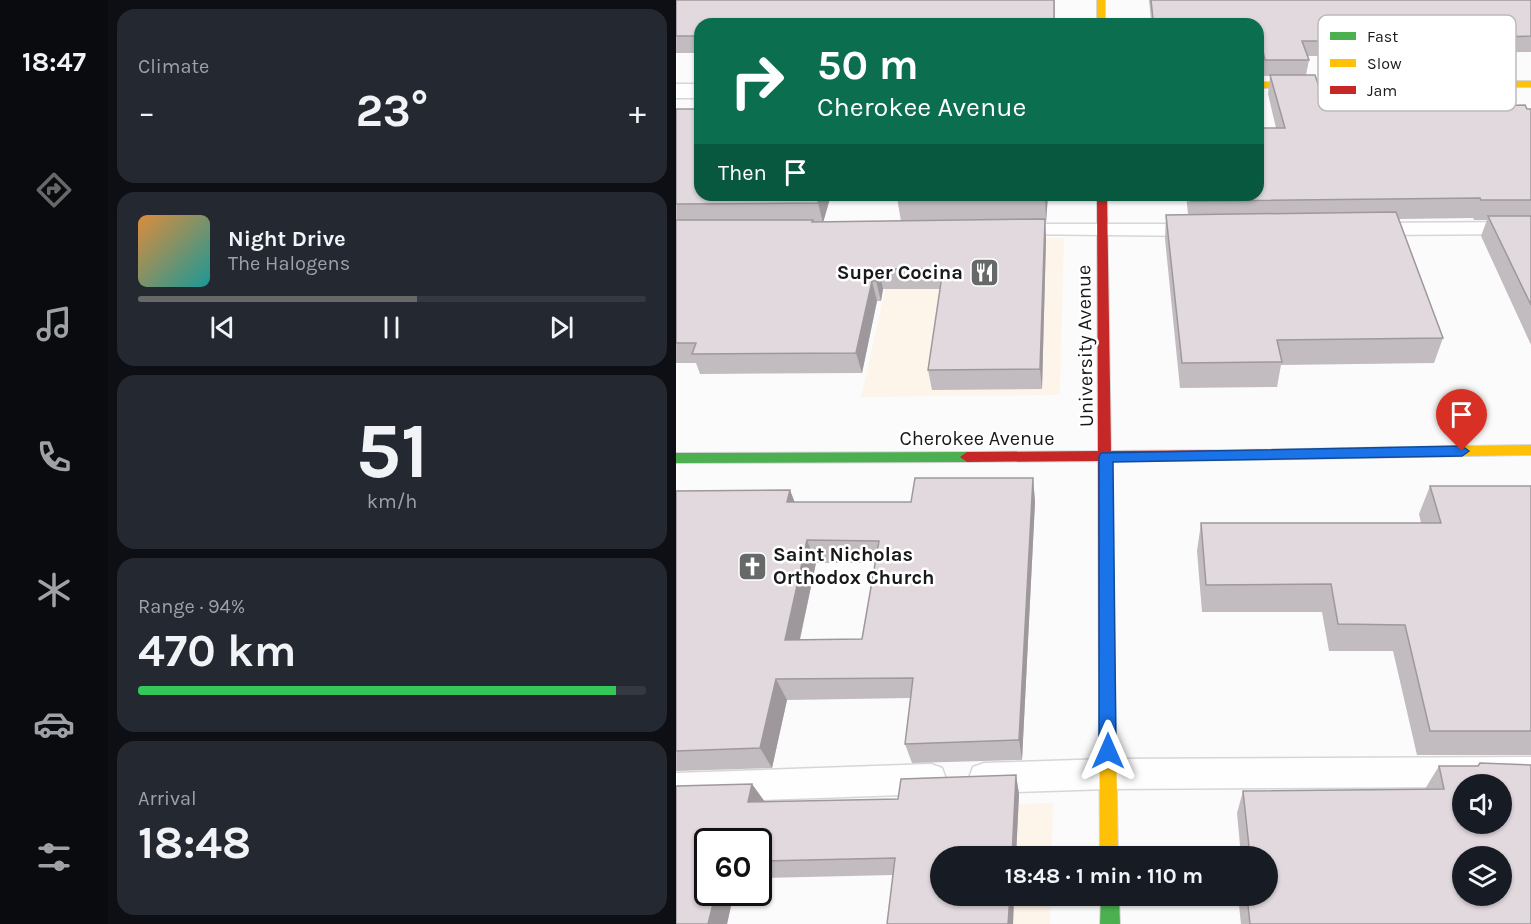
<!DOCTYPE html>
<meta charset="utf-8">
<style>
:root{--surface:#171b24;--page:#242831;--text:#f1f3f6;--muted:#9ea1a6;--line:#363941;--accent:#676868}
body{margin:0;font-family:Karla,sans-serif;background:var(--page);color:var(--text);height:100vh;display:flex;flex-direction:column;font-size:22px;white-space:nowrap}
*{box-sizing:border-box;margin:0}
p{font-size:20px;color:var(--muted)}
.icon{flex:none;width:33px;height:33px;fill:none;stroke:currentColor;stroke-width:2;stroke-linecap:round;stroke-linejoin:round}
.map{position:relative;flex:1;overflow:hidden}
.details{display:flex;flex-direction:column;gap:9px;padding:9px;background:#0d0f14;width:568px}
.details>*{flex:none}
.top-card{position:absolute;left:18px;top:18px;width:570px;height:183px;border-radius:18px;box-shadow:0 2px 4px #0004;background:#0b6e4f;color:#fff;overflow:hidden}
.controls{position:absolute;left:776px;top:774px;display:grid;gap:12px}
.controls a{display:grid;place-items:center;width:60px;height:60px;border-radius:50%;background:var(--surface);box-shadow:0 2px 4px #0004;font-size:30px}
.speed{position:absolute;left:18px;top:828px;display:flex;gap:12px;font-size:30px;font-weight:700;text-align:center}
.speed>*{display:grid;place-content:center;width:78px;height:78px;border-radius:50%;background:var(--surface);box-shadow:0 2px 4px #0004;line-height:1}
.speed .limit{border:3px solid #111;border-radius:9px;background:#fff;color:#111}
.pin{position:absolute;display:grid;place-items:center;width:51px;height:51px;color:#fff;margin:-62px -26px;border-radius:50% 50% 50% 0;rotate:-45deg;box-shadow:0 0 6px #0007}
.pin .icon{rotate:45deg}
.me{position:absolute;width:66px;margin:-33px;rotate:0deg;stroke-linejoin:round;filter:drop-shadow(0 0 4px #0008)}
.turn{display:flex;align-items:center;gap:21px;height:126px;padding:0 24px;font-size:27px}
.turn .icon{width:78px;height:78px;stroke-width:2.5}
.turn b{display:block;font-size:42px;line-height:51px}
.then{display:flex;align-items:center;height:57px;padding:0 24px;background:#0003;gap:12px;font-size:22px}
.big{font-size:45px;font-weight:700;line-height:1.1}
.details .tile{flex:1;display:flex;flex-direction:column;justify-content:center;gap:9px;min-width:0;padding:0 21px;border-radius:18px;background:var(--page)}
.details .dial{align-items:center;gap:0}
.dial b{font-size:78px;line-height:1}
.song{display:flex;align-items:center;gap:18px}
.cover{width:72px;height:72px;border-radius:9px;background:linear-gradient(135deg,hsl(30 70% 55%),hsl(180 70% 35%))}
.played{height:6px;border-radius:3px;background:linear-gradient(90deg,var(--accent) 55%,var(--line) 55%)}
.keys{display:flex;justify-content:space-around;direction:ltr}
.heat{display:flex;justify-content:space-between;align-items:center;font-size:33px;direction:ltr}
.charge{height:9px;border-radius:4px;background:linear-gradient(90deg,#34c759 94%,var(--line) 0)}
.trip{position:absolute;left:254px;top:846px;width:348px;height:60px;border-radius:30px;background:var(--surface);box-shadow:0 2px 4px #0004;font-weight:700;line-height:60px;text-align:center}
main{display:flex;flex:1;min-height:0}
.tab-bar{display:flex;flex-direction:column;width:108px;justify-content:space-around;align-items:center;background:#090b0e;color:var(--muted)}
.tab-bar .icon{width:42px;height:42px}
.tab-bar .on{color:var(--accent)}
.tab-bar b{font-size:27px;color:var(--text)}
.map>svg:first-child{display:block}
</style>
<main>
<nav class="tab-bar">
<b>18:47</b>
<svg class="icon on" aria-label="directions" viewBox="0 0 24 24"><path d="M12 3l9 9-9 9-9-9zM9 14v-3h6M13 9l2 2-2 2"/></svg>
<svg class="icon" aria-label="music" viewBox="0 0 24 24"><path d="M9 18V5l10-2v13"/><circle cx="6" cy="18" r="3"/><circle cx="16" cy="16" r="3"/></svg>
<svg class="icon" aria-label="phone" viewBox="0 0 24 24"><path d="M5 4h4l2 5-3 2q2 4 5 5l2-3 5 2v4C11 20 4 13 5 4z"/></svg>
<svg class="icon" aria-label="climate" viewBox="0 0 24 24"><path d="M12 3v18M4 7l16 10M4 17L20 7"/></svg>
<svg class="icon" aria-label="car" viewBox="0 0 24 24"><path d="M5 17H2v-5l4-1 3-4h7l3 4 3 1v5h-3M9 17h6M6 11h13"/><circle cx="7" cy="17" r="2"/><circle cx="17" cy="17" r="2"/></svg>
<svg class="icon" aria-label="filters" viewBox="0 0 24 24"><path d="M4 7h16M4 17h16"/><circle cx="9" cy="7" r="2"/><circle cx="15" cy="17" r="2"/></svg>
</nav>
<section class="details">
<div class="tile"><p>Climate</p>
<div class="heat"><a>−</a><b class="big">23°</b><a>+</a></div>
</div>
<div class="tile">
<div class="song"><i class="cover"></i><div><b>Night Drive</b><p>The Halogens</p></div></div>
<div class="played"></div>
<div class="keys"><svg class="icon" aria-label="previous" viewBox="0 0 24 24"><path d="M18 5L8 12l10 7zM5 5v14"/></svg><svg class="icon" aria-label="pause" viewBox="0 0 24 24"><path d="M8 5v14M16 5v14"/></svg><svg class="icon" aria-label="next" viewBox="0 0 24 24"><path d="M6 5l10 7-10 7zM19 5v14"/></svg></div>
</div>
<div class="tile dial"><b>51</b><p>km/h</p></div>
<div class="tile"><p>Range · 94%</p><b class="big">470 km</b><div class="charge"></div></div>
<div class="tile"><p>Arrival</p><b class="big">18:48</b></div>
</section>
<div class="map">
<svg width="855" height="924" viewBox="0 0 855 924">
<rect width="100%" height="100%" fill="#fbfbfc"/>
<g fill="#fdf4ea">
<path d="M221 238H388L384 395 185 397Z"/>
<path d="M377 803 376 856H264V896H375L374 924H211L227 807Z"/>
</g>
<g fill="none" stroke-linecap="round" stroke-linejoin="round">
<defs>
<g id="lane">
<path d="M855 222V234L695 235 688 233 686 229 688 225 695 223Z"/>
<path d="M338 224H522L529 226 531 230 529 234 522 236 331 234 329 230 331 226Z"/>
<path d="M855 757V787L786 784V787L432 789 308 793 297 789 293 778 297 767 308 763 432 759Z"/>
<path d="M255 764 266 768 270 779 266 790 255 794 0 803V773Z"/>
</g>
<rect id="street" x="0" y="84" width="24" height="14"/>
<g id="fast">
<path d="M291 452 298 457 291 462 0 463V453Z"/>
<path d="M425 896H443L444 924H424Z"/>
</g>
<g id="slow">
<rect x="421" y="0" width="8" height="24"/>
<path d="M855 81V87L582 88V82Z"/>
<path d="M855 445V455L562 460 555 455 562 450Z"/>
<path d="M431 675 437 677 439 682 442 856H424L423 682 425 677Z"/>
</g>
<path id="jam" d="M421 195H431L435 451 562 450 569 455 562 460 435 461 439 682 437 687 431 689 425 687 423 682 422 461 291 462 284 457 291 452 422 451Z"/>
</defs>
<use href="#lane" stroke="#d6d6d7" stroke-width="3"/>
<use href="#street" stroke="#d6d6d7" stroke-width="3"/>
<use href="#fast" stroke="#d6d6d7" stroke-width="2"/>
<use href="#slow" stroke="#d6d6d7" stroke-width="2"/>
<use href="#jam" stroke="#d6d6d7" stroke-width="2"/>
<use href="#lane" fill="#fefeff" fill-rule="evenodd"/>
<use href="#street" fill="#fefeff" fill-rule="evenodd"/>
<use href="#fast" fill="#4caf50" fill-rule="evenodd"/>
<use href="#slow" fill="#ffc107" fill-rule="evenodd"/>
<use href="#jam" fill="#c62828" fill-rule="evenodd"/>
</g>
<g fill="#c2bbc0" fill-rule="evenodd">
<path d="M0 0H379V24H24V53H0Z"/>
<path d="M473 0H855V52L778 53 655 52 654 56H631L633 60 630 75 650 107 810 108 811 106 855 109V345L805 236 811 220H798L797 218 723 219 767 338 758 363 605 365 601 387 504 388 489 239 490 215 512 214 510 195H582L600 128 592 94 594 76H587L584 62H582V24H474L475 19Z"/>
<path d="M0 109 24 195H155L147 222 225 221 221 198 372 195 370 222H369L370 239 366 389 256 390 252 370 264 289H207L205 301H201L186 373 24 374 20 363H0Z"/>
<path d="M357 478 359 502 346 760 236 763 229 744 235 698 111 700 96 768 0 771V491L118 502H235ZM140 563H199L186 639 124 640Z"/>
<path d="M754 486H855V755H741L717 651H653L646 612H526L521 551 525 523H745L743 514Z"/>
<path d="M763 766 855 924H565L562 896H591V856H565L561 813 567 791 749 789Z"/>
<path d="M340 775 343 794 340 856H264V896H338L337 924H211L217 875 82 878V842H32V892H58L51 924H0V786L76 784 88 802 222 799 225 779Z"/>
</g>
<g fill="#9e989c">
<path d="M144 195H155L147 223 142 203Z"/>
<path d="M369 195H372L370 222 369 197Z"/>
<path d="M369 219 370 239 366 389 364 369Z"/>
<path d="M203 269 207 289 205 301 200 281Z"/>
<path d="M196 281 201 301 186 373 180 353Z"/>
<path d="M357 478 359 502 346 760 343 740Z"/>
<path d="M114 490 123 513 111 502Z"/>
<path d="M131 540 140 563 119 661 109 640Z"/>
<path d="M100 679 111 700 96 768 84 748Z"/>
<path d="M340 775 343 794 340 856H336Z"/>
<path d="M76 784 89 802H72Z"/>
<path d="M40 892H58L51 924H32Z"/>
<path d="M334 896H338L337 924H332Z"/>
</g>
<g fill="#e2d9df" stroke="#9e989c" stroke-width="1.5" fill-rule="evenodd">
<path d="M0 0H378V24H24V36H0Z"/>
<path d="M475 0H855V36L783 38 655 36 657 41H626L633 60H589L586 47H582V24H475L474 19H477Z"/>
<path d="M594 75H639L650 107 813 108 811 106 849 105 851 109H855V200H805L804 198 515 201 514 195H582V128H609Z"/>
<path d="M0 109H24V195H144L142 203 0 204Z"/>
<path d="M221 195H369V197L221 198Z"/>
<path d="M720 212 767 338 601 340 606 362 506 363 490 215Z"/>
<path d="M812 216H855V305Z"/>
<path d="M369 219 364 369 252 370 267 269H203L200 281H196L180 353 16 354 20 343H0V220H137L136 222Z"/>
<path d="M239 478H357L343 740 229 744 237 678 100 679 84 748 0 751V491L114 490 111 502H235ZM131 540 203 541 186 639 109 640Z"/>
<path d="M754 486H855V731H754L729 625 662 624 655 584 530 585 525 523H765Z"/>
<path d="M804 763 855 765V924H574L571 896H591V856H574L567 791 768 789 763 766H802ZM786 784H825V824H786ZM786 856H825V896H786Z"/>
<path d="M340 775 336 856H264V896H334L332 924H211L219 858 82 861V842H32V892H40L32 924H0V786L76 784 72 802 222 799 225 779Z"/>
</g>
<path fill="#1a73e8" stroke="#114b97" stroke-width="1.5" d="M786 446 793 451 786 456 437 462 440 751 438 757 432 759 426 757 423 751V457L425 453Z"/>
<defs>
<symbol id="restaurant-square" viewBox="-11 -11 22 22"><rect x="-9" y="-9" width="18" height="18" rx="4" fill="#676868" stroke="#fff"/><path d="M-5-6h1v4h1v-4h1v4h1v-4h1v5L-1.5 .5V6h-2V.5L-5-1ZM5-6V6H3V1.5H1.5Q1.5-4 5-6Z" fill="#fff"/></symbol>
<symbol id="church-square" viewBox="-11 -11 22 22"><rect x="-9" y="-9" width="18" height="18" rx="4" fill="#676868" stroke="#fff"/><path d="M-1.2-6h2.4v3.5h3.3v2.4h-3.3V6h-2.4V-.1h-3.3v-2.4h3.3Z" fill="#fff"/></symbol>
</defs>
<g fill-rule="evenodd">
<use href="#restaurant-square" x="292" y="256" width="33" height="33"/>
<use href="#church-square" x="60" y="550" width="33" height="33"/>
</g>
<g text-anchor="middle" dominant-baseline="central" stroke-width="5" stroke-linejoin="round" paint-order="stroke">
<g font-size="20" font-weight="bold" fill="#181919" stroke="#fff" text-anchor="end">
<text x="287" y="272">Super Cocina</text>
<text x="97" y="554" text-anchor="start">Saint Nicholas<tspan x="97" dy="23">Orthodox Church</tspan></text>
</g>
<g font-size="20" fill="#181919" stroke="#fff">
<text transform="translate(409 346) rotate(-91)">University Avenue</text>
<text x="301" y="438">Cherokee Avenue</text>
</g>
</g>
<rect x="642" y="15" width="198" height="96" rx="9" fill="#fff" stroke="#bababa" stroke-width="1.5"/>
<rect x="654" y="32" width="26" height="8" fill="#4caf50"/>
<rect x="654" y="59" width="26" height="8" fill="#ffc107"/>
<rect x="654" y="86" width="26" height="8" fill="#c62828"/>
<g font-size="16" fill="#181919">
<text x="691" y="42">Fast</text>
<text x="691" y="69">Slow</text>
<text x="691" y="96">Jam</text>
</g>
</svg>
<div class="controls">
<a><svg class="icon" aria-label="sound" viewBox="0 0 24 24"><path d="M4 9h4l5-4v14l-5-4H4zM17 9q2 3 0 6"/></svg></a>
<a><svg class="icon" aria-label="layers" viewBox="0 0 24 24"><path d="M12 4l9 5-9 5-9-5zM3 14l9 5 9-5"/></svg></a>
</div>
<div class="speed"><div class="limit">60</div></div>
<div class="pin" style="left:786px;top:451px;background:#d93025"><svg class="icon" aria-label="arrive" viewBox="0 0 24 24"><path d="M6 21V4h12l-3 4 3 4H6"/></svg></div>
<svg class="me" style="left:432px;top:751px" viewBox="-20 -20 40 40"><path d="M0-17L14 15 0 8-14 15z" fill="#1a73e8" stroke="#fff" stroke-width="4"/></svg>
<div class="trip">18:48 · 1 min · 110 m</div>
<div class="top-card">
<div class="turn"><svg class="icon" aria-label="right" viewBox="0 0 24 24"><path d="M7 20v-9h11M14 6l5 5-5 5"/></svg><div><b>50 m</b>Cherokee Avenue</div></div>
<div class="then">Then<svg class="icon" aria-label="arrive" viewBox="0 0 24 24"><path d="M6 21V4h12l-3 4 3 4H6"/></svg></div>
</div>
</div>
</main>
